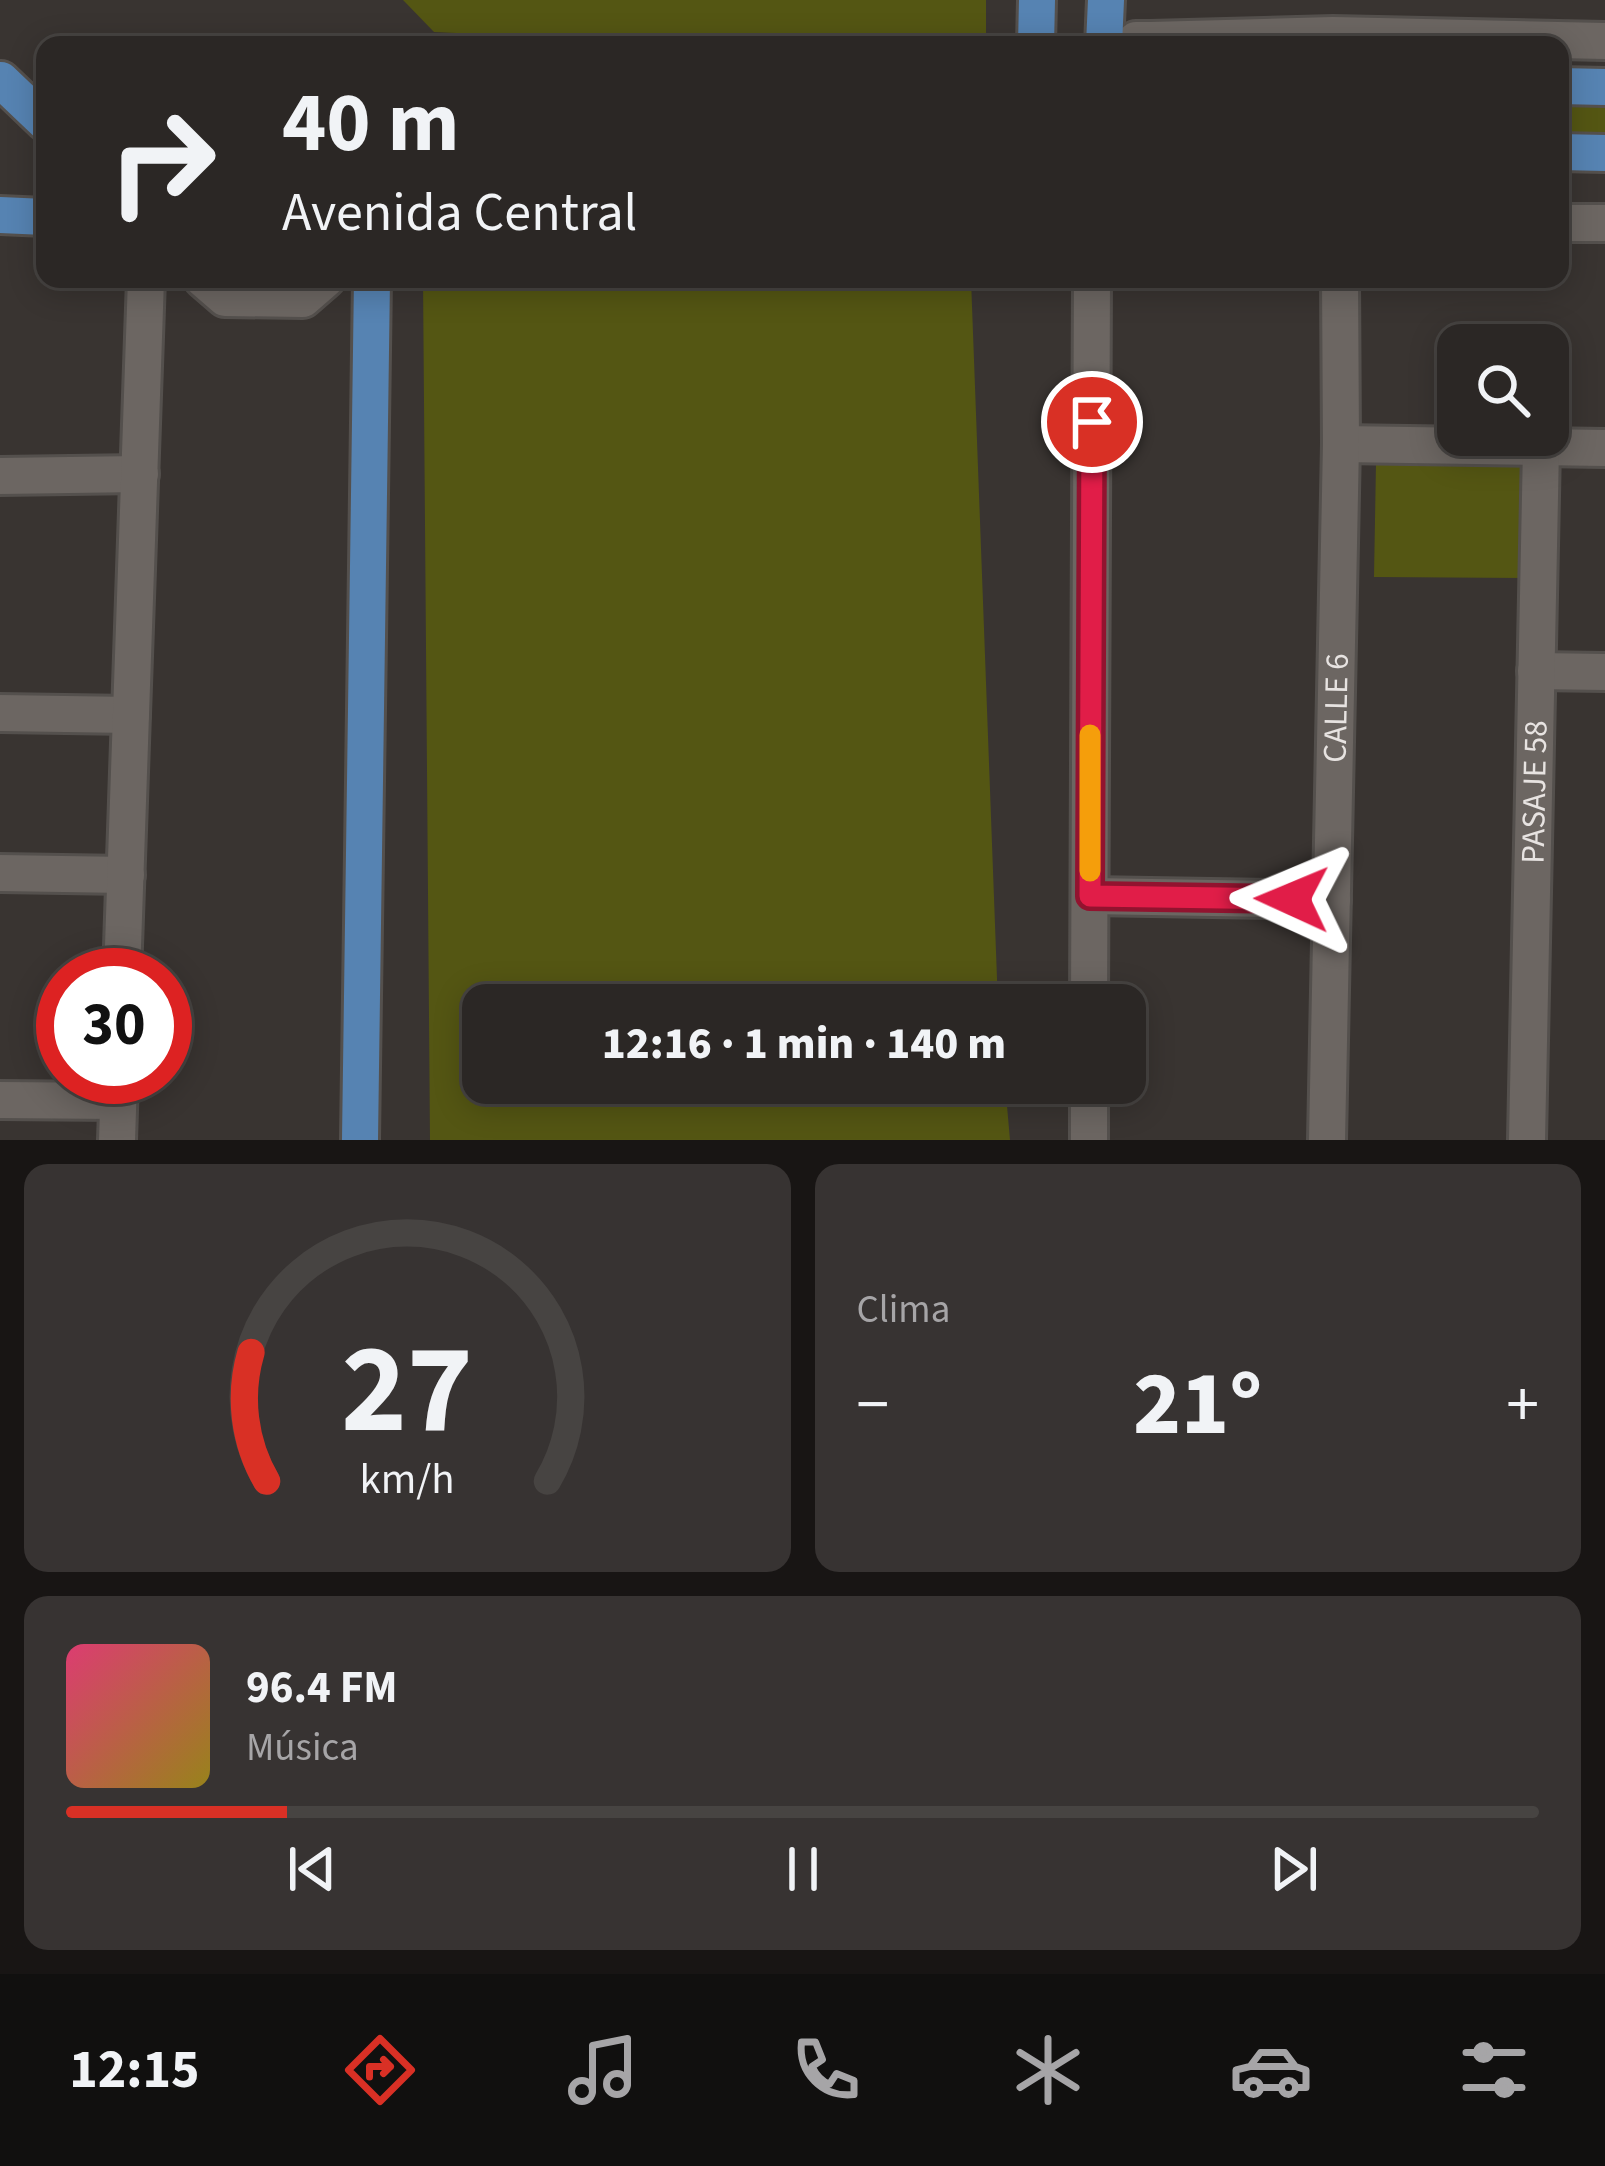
<!DOCTYPE html>
<html lang="es">
<meta charset="utf-8">
<style>
:root{--surface:#2b2725;--page:#373332;--text:#f1f3f6;--muted:#a6a5a7;--line:#474442;--accent:#d93025}
body{margin:0;font-family:"Source Sans 3",sans-serif;background:var(--page);color:var(--text);height:100vh;display:flex;flex-direction:column;font-size:45px;white-space:nowrap}
*{box-sizing:border-box;margin:0}
p{font-size:39px;color:var(--muted)}
.icon{flex:none;width:66px;height:66px;fill:none;stroke:currentColor;stroke-width:2;stroke-linecap:round;stroke-linejoin:round}
.map{position:relative;height:1140px;overflow:hidden}
.details{display:flex;flex-direction:column;gap:24px;padding:24px;background:#181514;flex:1}
.details>*{flex:none}
.hud{position:absolute;left:36px;top:36px;width:1533px;height:252px;border-radius:24px;box-shadow:0 6px 30px #0003,0 0 0 3px var(--line);background:#2b2725;color:var(--text);overflow:hidden}
.controls{position:absolute;left:1437px;top:324px;display:grid;gap:24px}
.controls a{display:grid;place-items:center;width:132px;height:132px;border-radius:24px;background:var(--surface);box-shadow:0 6px 30px #0003,0 0 0 3px var(--line);font-size:60px}
.speed{position:absolute;left:36px;top:948px;display:flex;gap:24px;font-size:60px;font-weight:700;text-align:center}
.speed>*{display:grid;place-content:center;width:156px;height:156px;border-radius:50%;background:var(--surface);box-shadow:0 6px 30px #0003,0 0 0 3px var(--line);line-height:1}
.speed .limit{border:18px solid #d22;background:#fff;color:#111}
.pin{position:absolute;display:grid;place-items:center;width:102px;height:102px;color:#fff;margin:-51px;border:6px solid #fff;border-radius:50%;box-shadow:0 3px 12px #0007}
.me{position:absolute;width:132px;margin:-66px;rotate:271deg;stroke-linejoin:round;filter:drop-shadow(0 0 9px #0008)}
.turn{display:flex;align-items:center;gap:42px;height:252px;padding:0 48px;font-size:54px}
.turn .icon{width:156px;height:156px;stroke-width:2.5}
.turn b{display:block;font-size:84px;line-height:102px}
.big{font-size:90px;font-weight:800;line-height:1.1}
.details .tile{flex:1;display:flex;flex-direction:column;justify-content:center;gap:18px;min-width:0;padding:0 42px;border-radius:24px;background:var(--page)}
.details .dial{align-items:center;gap:0}
.dial svg{height:312px;overflow:visible;fill:none;stroke:var(--line);stroke-width:7;stroke-linecap:round;text-anchor:middle}
.dial text{fill:var(--text);stroke:none}
.song{display:flex;align-items:center;gap:36px}
.cover{width:144px;height:144px;border-radius:18px;background:linear-gradient(135deg,hsl(340 70% 55%),hsl(50 70% 35%))}
.played{height:12px;border-radius:6px;background:linear-gradient(90deg,var(--accent) 15%,var(--line) 15%)}
.keys{display:flex;justify-content:space-around;direction:ltr}
.heat{display:flex;justify-content:space-between;align-items:center;font-size:66px;direction:ltr}
.details .tiles{flex:1;display:grid;gap:24px;grid-template-columns:1fr 1fr}
.tile:last-child{grid-column:span 2}
.trip{position:absolute;left:462px;top:984px;width:684px;height:120px;border-radius:24px;background:var(--surface);box-shadow:0 6px 30px #0003,0 0 0 3px var(--line);font-weight:800;line-height:120px;text-align:center}
.menu{display:flex;height:192px;justify-content:space-around;align-items:center;background:#11100f;color:var(--muted)}
.menu .icon{width:84px;height:84px}
.menu .on{color:var(--accent)}
.menu b{font-size:54px;color:var(--text)}
.map>svg:first-child{display:block}
</style>
<div class="map">
<svg width="1605" height="1140" viewBox="0 0 1605 1140">
<rect width="100%" height="100%" fill="#393431"/>
<g fill="#545613">
<path d="M403 0H986V36L972 45H715L434 32Z"/>
<path d="M1560 99 1605 100V149L1560 148Z"/>
<path d="M423 279H971L998 1005H483V1083H1005L1010 1140H430Z"/>
<path d="M1376 463 1526 464 1524 578 1374 577Z"/>
</g>
<g fill="none" stroke-linecap="round" stroke-linejoin="round">
<defs>
<g id="minor">
<path d="M1130 45 1136 40H1150L1333 35 1605 41"/>
<path d="M1560 223H1605"/>
<path d="M203 279 225 298 303 299 326 279"/>
<path d="M1341 444 1605 448"/>
<path d="M0 476 140 474"/>
<path d="M1536 671 1605 672"/>
<path d="M0 713 131 715"/>
<path d="M0 873 126 875"/>
<path d="M1090 896 1332 900"/>
<path d="M122 975 146 279"/>
<path d="M1089 1005 1092 279"/>
<path d="M0 1100 118 1101"/>
<path d="M117 1140 119 1081"/>
<path d="M1089 1140V1083"/>
<path id="s1" d="M1327 1140 1341 444 1340 279"/>
<path id="s2" d="M1527 1140 1541 447"/>
</g>
<g id="major">
<path d="M1036 45 1037 0"/>
<path d="M1104 45 1106 0"/>
<path d="M1 80 45 122"/>
<path d="M1560 86 1605 87"/>
<path d="M1560 152 1605 153"/>
<path d="M0 215 45 217"/>
<path d="M360 1140 372 279"/>
</g>
</defs>
<use href="#minor" stroke="#54504d" stroke-width="42"/>
<use href="#major" stroke="#54504d" stroke-width="42"/>
<use href="#minor" stroke="#6c6662" stroke-width="36"/>
<use href="#major" stroke="#5683b2" stroke-width="36"/>
</g>
<g fill="none" stroke-linecap="round" stroke-linejoin="round">
<defs>
<path id="route" d="M1092 422 1090 896 1292 899"/>
</defs>
<use href="#route" stroke="#92132f" stroke-width="30"/>
<use href="#route" stroke="#e11d48" stroke-width="21"/>
<path stroke="#f59e0b" stroke-width="21" d="M1090 871V735"/>
</g>
<g text-anchor="middle" dominant-baseline="central" stroke-width="12" stroke-linejoin="round" paint-order="stroke">
<g font-size="33" fill="#e7e3e1" stroke="#2f2a27">
<text stroke="none"><textPath href="#s1" startOffset="432">CALLE 6</textPath></text>
<text stroke="none"><textPath href="#s2" startOffset="348">PASAJE 58</textPath></text>
</g>
</g>
</svg>
<div class="controls">
<a><svg class="icon" aria-label="search" viewBox="0 0 24 24"><circle cx="10" cy="10" r="6"/><path d="M15 15l6 6"/></svg></a>
</div>
<div class="speed"><div class="limit">30</div></div>
<div class="pin" style="left:1092px;top:422px;background:#d93025"><svg class="icon" aria-label="arrive" viewBox="0 0 24 24"><path d="M6 21V4h12l-3 4 3 4H6"/></svg></div>
<svg class="me" style="left:1292px;top:899px" viewBox="-20 -20 40 40"><path d="M0-17L14 15 0 8-14 15z" fill="#e11d48" stroke="#fff" stroke-width="4"/></svg>
<div class="trip">12:16 · 1 min · 140 m</div>
<div class="hud">
<div class="turn"><svg class="icon" aria-label="right" viewBox="0 0 24 24"><path d="M7 20v-9h11M14 6l5 5-5 5"/></svg><div><b>40 m</b>Avenida Central</div></div>
</div>
</div>
<section class="details">
<div class="tiles">
<div class="tile dial"><svg viewBox="0 0 100 80">
<path d="M14 69A42 42 0 1 1 86 69"/>
<path d="M14 69A42 42 0 0 1 10 36" stroke="#d93025"/>
<text x="50" y="56" font-size="32" font-weight="700">27</text>
<text x="50" y="72" font-size="11">km/h</text>
</svg></div>
<div class="tile"><p>Clima</p>
<div class="heat"><a>−</a><b class="big">21°</b><a>+</a></div>
</div>
<div class="tile">
<div class="song"><i class="cover"></i><div><b>96.4 FM</b><p>Música</p></div></div>
<div class="played"></div>
<div class="keys"><svg class="icon" aria-label="previous" viewBox="0 0 24 24"><path d="M18 5L8 12l10 7zM5 5v14"/></svg><svg class="icon" aria-label="pause" viewBox="0 0 24 24"><path d="M8 5v14M16 5v14"/></svg><svg class="icon" aria-label="next" viewBox="0 0 24 24"><path d="M6 5l10 7-10 7zM19 5v14"/></svg></div>
</div>
</div>
</section>
<nav class="menu">
<b>12:15</b>
<svg class="icon on" aria-label="directions" viewBox="0 0 24 24"><path d="M12 3l9 9-9 9-9-9zM9 14v-3h6M13 9l2 2-2 2"/></svg>
<svg class="icon" aria-label="music" viewBox="0 0 24 24"><path d="M9 18V5l10-2v13"/><circle cx="6" cy="18" r="3"/><circle cx="16" cy="16" r="3"/></svg>
<svg class="icon" aria-label="phone" viewBox="0 0 24 24"><path d="M5 4h4l2 5-3 2q2 4 5 5l2-3 5 2v4C11 20 4 13 5 4z"/></svg>
<svg class="icon" aria-label="climate" viewBox="0 0 24 24"><path d="M12 3v18M4 7l16 10M4 17L20 7"/></svg>
<svg class="icon" aria-label="car" viewBox="0 0 24 24"><path d="M5 17H2v-5l4-1 3-4h7l3 4 3 1v5h-3M9 17h6M6 11h13"/><circle cx="7" cy="17" r="2"/><circle cx="17" cy="17" r="2"/></svg>
<svg class="icon" aria-label="filters" viewBox="0 0 24 24"><path d="M4 7h16M4 17h16"/><circle cx="9" cy="7" r="2"/><circle cx="15" cy="17" r="2"/></svg>
</nav>
